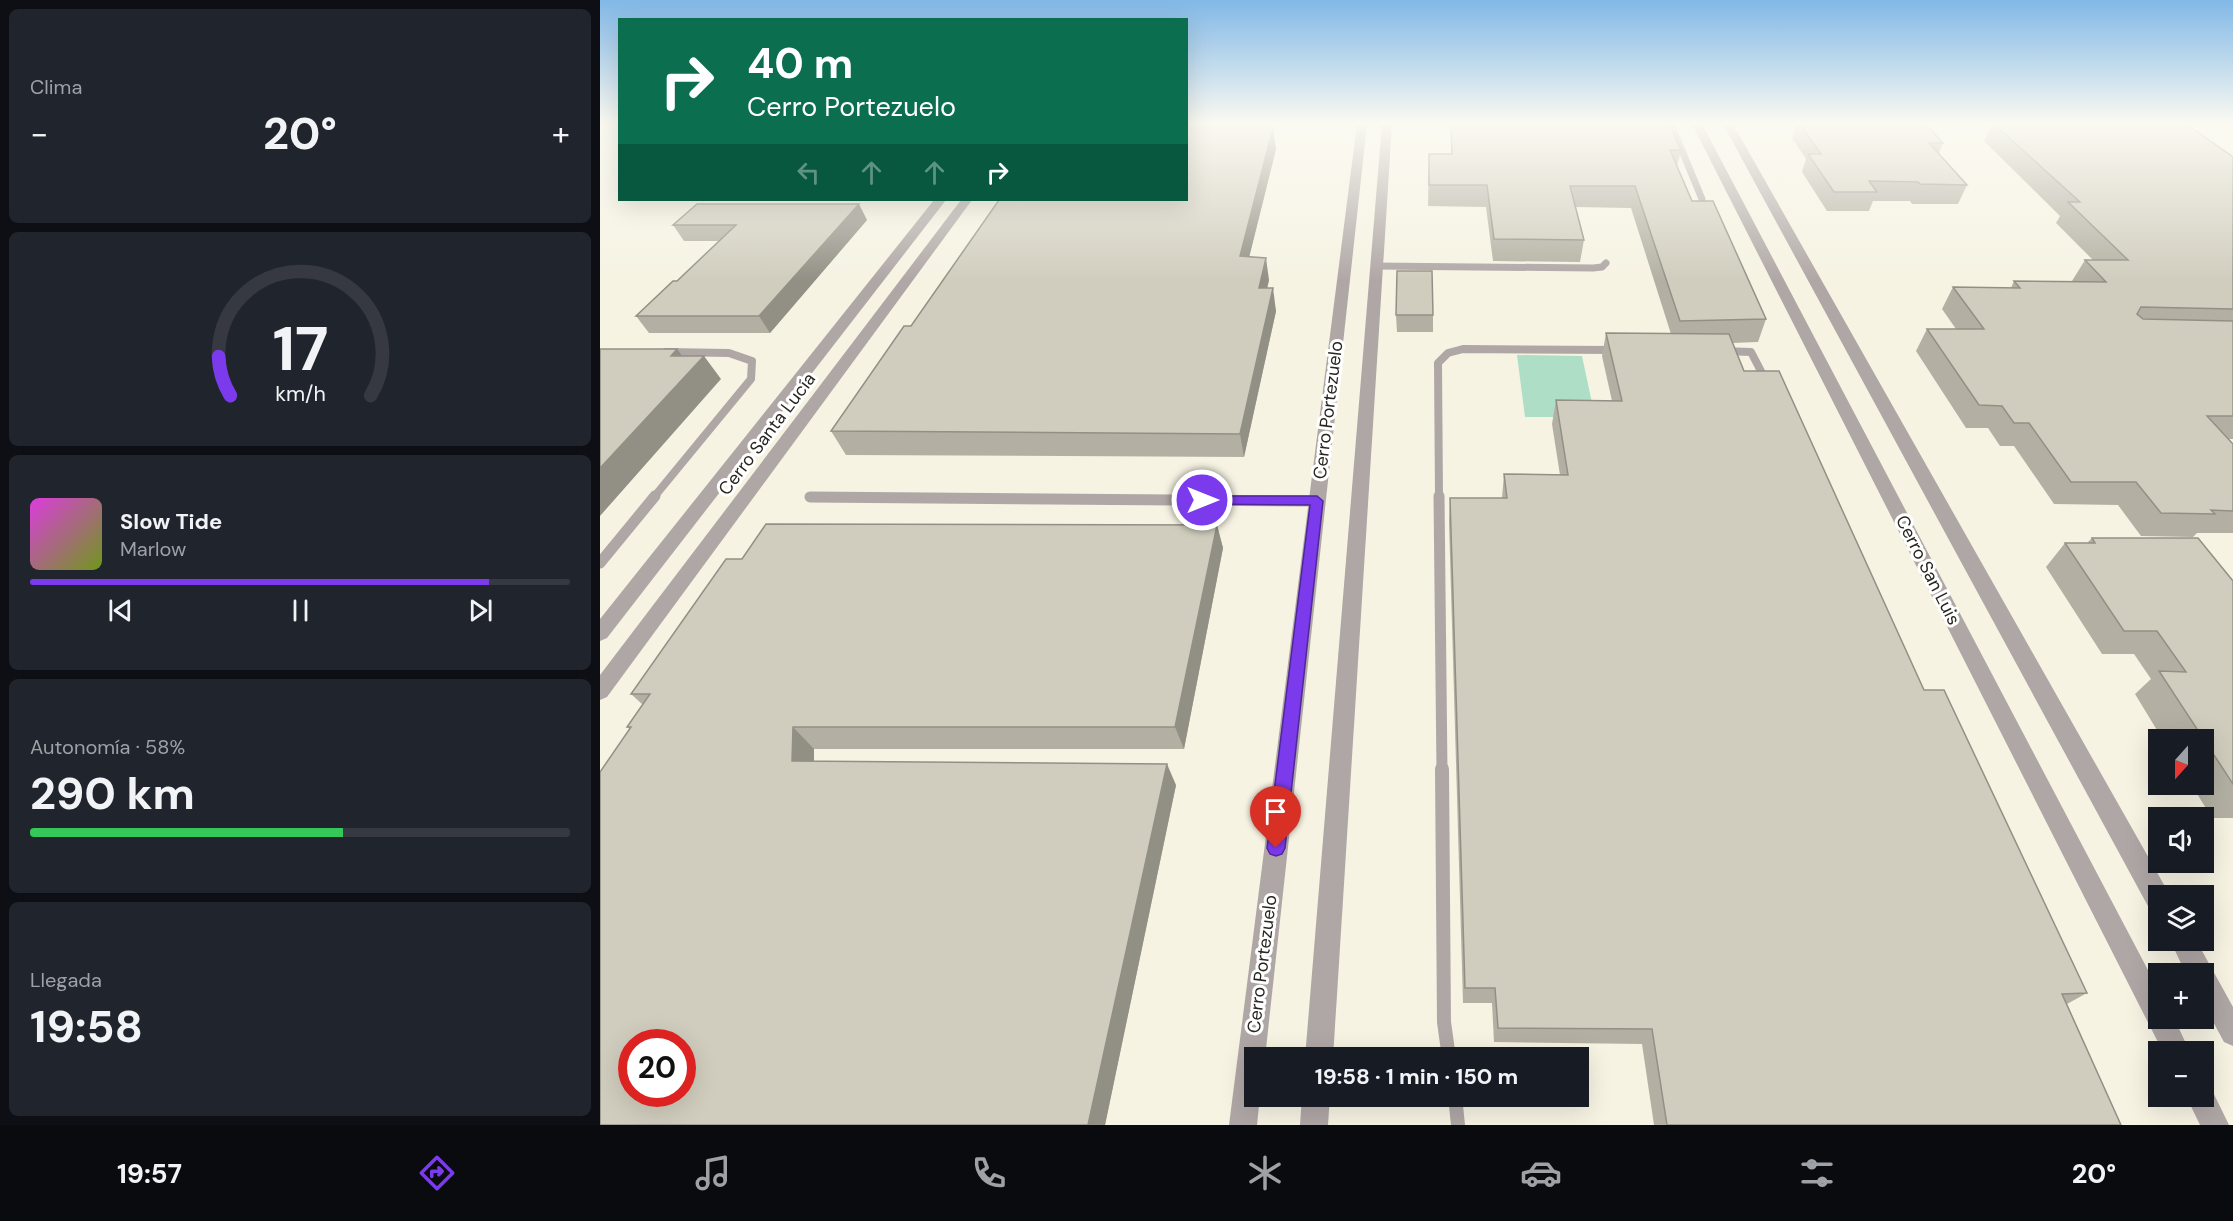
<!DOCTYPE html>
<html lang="es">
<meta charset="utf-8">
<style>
:root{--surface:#171b24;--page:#20242c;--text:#f1f3f6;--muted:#9ea1a6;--line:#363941;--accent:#7c3aed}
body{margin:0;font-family:"DM Sans",sans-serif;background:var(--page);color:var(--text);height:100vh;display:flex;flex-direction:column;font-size:22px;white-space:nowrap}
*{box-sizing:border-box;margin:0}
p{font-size:20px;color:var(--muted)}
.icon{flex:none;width:33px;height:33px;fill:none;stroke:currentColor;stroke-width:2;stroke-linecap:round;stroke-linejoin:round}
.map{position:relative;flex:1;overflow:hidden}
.panel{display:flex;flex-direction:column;gap:9px;padding:9px;background:#0d0f14;width:600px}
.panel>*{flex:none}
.guide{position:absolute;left:18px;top:18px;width:570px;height:183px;border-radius:0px;box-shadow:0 6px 24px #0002;background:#0b6e4f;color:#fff;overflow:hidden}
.needle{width:39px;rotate:201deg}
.controls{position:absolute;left:1548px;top:729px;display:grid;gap:12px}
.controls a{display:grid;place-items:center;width:66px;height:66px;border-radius:0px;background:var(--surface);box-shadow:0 6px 24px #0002;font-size:30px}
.speed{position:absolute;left:18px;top:1029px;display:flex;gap:12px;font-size:30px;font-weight:700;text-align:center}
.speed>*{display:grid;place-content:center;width:78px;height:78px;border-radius:50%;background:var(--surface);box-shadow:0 6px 24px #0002;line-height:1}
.speed .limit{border:9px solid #d22;background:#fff;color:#111}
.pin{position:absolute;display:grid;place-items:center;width:51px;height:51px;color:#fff;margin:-62px -26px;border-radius:50% 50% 50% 0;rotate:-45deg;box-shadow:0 0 6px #0007}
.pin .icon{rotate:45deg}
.me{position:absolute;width:66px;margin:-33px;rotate:90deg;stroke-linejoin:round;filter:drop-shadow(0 0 4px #0008)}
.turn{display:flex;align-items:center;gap:21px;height:126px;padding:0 30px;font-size:27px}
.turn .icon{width:78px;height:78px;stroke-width:2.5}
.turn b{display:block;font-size:42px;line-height:51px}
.lanes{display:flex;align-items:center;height:57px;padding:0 30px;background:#0003;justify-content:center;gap:30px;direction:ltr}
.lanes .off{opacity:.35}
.big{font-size:45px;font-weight:700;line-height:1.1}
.panel .card{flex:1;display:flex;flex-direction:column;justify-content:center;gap:9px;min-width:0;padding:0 21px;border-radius:9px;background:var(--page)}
.panel .dial{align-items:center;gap:0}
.dial svg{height:156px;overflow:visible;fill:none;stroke:var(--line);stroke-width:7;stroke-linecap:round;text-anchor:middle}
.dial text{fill:var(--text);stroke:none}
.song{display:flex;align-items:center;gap:18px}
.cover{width:72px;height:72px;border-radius:9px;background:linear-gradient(135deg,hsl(300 70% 55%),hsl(80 70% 35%))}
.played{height:6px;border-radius:3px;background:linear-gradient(90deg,var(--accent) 85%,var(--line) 85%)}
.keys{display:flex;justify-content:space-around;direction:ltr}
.heat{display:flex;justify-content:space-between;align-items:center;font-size:33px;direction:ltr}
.charge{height:9px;border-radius:4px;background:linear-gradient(90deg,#34c759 58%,var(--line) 0)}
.trip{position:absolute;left:644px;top:1047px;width:345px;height:60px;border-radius:0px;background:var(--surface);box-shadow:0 6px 24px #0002;font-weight:700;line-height:60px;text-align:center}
.menu{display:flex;height:96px;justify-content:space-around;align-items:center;background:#090b0e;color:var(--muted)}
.menu .icon{width:42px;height:42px}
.menu .current{color:var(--accent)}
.menu b{font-size:27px;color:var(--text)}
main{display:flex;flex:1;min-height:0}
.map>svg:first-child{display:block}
</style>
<main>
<section class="panel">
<div class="card"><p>Clima</p>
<div class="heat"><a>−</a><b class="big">20°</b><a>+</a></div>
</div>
<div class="card dial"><svg viewBox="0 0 100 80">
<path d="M14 69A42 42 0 1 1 86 69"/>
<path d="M14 69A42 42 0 0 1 8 49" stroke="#7c3aed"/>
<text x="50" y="56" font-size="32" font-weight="700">17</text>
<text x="50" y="72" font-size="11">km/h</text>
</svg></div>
<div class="card">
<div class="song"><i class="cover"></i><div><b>Slow Tide</b><p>Marlow</p></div></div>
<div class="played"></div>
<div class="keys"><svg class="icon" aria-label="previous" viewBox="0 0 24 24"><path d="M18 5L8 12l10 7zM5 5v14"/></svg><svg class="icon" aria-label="pause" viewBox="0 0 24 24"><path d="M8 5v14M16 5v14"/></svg><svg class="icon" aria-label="next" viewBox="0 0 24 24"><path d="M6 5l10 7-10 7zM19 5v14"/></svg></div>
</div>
<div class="card"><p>Autonomía · 58%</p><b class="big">290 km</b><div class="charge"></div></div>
<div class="card"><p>Llegada</p><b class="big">19:58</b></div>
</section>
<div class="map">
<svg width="1633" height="1125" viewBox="0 0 1633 1125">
<rect width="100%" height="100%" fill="#f6f3e3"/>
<path fill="#aedec6" d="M917 355 982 356 995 417H925Z"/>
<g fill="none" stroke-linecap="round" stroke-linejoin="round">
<g stroke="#afa7a5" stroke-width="7">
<path d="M1071 124 1102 199"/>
<path d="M776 266 993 268 1002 267 1006 263"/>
</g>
<g stroke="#afa7a5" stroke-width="8">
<path d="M1122 351 1151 352 1163 375"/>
<path d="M54 497 151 379 152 361 129 353 66 352"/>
<path d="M210 497H224"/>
<path d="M839 497 838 363 848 353 863 349 1016 350"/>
</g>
<g stroke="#afa7a5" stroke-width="11">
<path d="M839 496 842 771"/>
<path d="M210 497 717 501"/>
<path d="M0 563 55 496"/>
</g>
<g stroke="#afa7a5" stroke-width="14">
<path d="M842 769 844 1022 849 1058"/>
<path d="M855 1096 858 1125"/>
</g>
<g fill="#afa7a5" fill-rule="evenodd">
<path d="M757 124H767L665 1058H654V1096H660L657 1125H629Z"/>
<path d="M782 124H792L733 1058H705Z"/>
<path d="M1092 124H1102L1558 989V1018H1574L1590 1052H1563Z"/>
<path d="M1123 124H1133L1567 890 1569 896H1558V911L1549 908Z"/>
<path d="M334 200H346L7 638 0 641V619Z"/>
<path d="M361 200H372L7 697 0 700V675Z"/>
<path d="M1570 940H1596L1633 1007V1046L1624 1042 1604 1005V974H1586Z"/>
<path d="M1604 1084 1610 1086 1629 1125H1600L1586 1096H1604Z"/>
<path d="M702 1096H730L728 1125H700Z"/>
</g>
</g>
<g fill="#b3b0a3">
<path d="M851 124 1081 150 1077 166 1092 201 1166 319 1158 342 1132 343 1144 371 1324 690 1487 993 1467 1004 1521 1125H1054L1042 1044 894 1042 892 1003H863L849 522 850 498H902L904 474 960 475 952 424 956 400 1012 401 1002 356 1006 333 1071 334 1031 208 975 207 984 240 980 262 893 261 886 207 828 206 829 154H851Z"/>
<path d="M1197 124 1343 143 1339 153 1367 185 1358 204H1312L1310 201H1273L1269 211H1227L1202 172 1206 159 1192 138Z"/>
<path d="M1392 124H1586L1633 157V439H1628L1633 444V533H1597L1593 537 1541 536 1518 505 1454 504 1414 446H1400L1388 428H1366L1316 351 1327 329H1356L1342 309 1353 287 1411 288 1414 281H1472L1485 260H1493L1456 223 1460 216 1384 141Z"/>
<path d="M676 149 649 257 669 280 667 288 676 311 644 457 246 455 231 431 311 326Z"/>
<path d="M267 220 170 333H49L36 316 77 281 119 241H84L73 225Z"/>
<path d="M796 315H833V332H797Z"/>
<path d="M617 525 623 548 584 749H214V761L576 785 505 1125 27 727 43 705 31 694 142 559Z"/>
<path d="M1492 538 1633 581V818H1612L1591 784H1604V740H1563L1535 694 1551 679 1534 654H1502L1446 567 1465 543H1487Z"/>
</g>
<g fill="#929085">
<path d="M673 128 676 149 644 278 640 256Z"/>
<path d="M259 204 267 220 170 333 159 316Z"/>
<path d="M666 258 669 280 662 311 659 288Z"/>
<path d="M673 288 676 311 644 457 640 434Z"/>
<path d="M77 349 92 369 104 356 121 379 0 516V468L71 356Z"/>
<path d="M617 525 623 548 584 749 575 727Z"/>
<path d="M193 727 214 749V782L192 761Z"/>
<path d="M567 764 576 785 505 1125H488Z"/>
</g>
<g fill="#d0cdbe" stroke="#929085" stroke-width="1.5" fill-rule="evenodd">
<path d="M851 124H1069L1081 150H1070L1092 201H1113L1166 319 1080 321 1035 186H970L984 240 894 239 887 185H829V154H852Z"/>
<path d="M1200 124H1326L1343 143H1329L1367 185 1320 184 1318 182 1269 181 1277 192H1234L1208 154H1221Z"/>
<path d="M1394 124H1586L1633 157V309L1541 307 1537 314 1543 319 1633 321V416H1607L1633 444V511L1611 510 1615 514 1561 513 1536 482H1471L1429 423H1414L1402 406 1379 405 1327 329H1384L1353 287 1420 288 1414 281 1506 282 1485 260H1528L1468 202H1480Z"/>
<path d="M586 128H673L640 256 666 258 659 288H673L640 434 231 431 304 326H311L399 200H586Z"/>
<path d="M97 204H259L159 316H36L73 281H77L136 225H73Z"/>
<path d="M797 271H832L833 315H796Z"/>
<path d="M1006 333 1129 334 1144 371H1179L1324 690H1344L1487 993 1462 994 1521 1125H1067L1052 1029 898 1028 895 988H865L850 498H907L904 474 968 475 956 400 1022 401Z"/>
<path d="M0 349H77L71 356H104L0 468Z"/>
<path d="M166 524 617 525 575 727H193L192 761 567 764 488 1125H0V772L31 727H27L50 694H31L126 559H142ZM32 1042H82V1094H32Z"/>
<path d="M1492 538H1598L1633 581V784L1559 671 1586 672 1557 631H1524L1465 543H1495Z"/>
</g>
<linearGradient id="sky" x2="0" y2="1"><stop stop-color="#81b8e6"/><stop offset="0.44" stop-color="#fbfaf2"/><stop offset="1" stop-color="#fbfaf2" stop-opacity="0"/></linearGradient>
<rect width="1633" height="281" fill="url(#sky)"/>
<path fill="#7c3aed" stroke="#51269a" stroke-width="1.5" d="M602 496H717L723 501 685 848 682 854 676 856 670 854 667 848 710 505 602 504 595 500Z"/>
<g text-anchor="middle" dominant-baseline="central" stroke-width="6" stroke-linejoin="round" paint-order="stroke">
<g font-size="18" fill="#272620" stroke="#fff">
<text transform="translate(728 410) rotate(-83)">Cerro Portezuelo</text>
<text transform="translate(167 434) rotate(-53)">Cerro Santa Lucía</text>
<text transform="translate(1328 570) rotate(63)">Cerro San Luis</text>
<text transform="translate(662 964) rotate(-83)">Cerro Portezuelo</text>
</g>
</g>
</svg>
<div class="controls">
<a><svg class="needle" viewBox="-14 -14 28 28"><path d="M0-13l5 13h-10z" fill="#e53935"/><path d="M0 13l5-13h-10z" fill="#9ea1a6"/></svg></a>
<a><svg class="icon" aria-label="sound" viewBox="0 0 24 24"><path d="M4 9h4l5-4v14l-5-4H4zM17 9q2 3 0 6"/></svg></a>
<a><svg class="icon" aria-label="layers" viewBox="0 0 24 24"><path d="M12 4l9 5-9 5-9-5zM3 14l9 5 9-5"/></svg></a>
<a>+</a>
<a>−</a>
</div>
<div class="speed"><div class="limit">20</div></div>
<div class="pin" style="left:676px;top:848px;background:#d93025"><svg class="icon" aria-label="arrive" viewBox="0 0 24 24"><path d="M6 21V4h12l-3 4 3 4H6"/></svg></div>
<svg class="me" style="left:602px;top:500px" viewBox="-20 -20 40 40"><circle r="17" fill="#7c3aed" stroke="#fff" stroke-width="3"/><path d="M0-11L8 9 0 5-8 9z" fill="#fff"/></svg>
<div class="trip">19:58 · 1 min · 150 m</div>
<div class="guide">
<div class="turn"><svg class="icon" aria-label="right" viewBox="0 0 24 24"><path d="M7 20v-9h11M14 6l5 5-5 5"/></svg><div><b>40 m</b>Cerro Portezuelo</div></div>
<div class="lanes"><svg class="icon off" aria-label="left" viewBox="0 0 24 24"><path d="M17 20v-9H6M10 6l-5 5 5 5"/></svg><svg class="icon off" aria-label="ahead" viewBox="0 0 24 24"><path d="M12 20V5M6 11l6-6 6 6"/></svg><svg class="icon off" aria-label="ahead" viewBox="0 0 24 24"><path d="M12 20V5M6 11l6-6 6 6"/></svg><svg class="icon" aria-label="right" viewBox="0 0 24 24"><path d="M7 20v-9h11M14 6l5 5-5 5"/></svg></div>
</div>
</div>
</main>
<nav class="menu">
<b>19:57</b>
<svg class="icon current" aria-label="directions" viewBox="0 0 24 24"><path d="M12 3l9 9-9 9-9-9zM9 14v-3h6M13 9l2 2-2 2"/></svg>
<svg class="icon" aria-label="music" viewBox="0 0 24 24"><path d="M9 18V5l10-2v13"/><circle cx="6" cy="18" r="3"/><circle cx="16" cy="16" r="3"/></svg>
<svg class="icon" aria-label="phone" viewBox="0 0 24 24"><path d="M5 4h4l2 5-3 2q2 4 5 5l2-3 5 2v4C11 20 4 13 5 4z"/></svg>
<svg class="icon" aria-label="climate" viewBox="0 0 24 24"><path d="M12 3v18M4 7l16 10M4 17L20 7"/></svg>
<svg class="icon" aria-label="car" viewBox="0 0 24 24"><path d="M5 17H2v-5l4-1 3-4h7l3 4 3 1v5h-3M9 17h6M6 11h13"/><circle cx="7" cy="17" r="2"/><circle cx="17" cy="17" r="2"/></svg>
<svg class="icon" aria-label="filters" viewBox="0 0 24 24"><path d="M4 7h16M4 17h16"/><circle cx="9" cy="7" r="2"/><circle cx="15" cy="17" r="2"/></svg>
<b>20°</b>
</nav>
